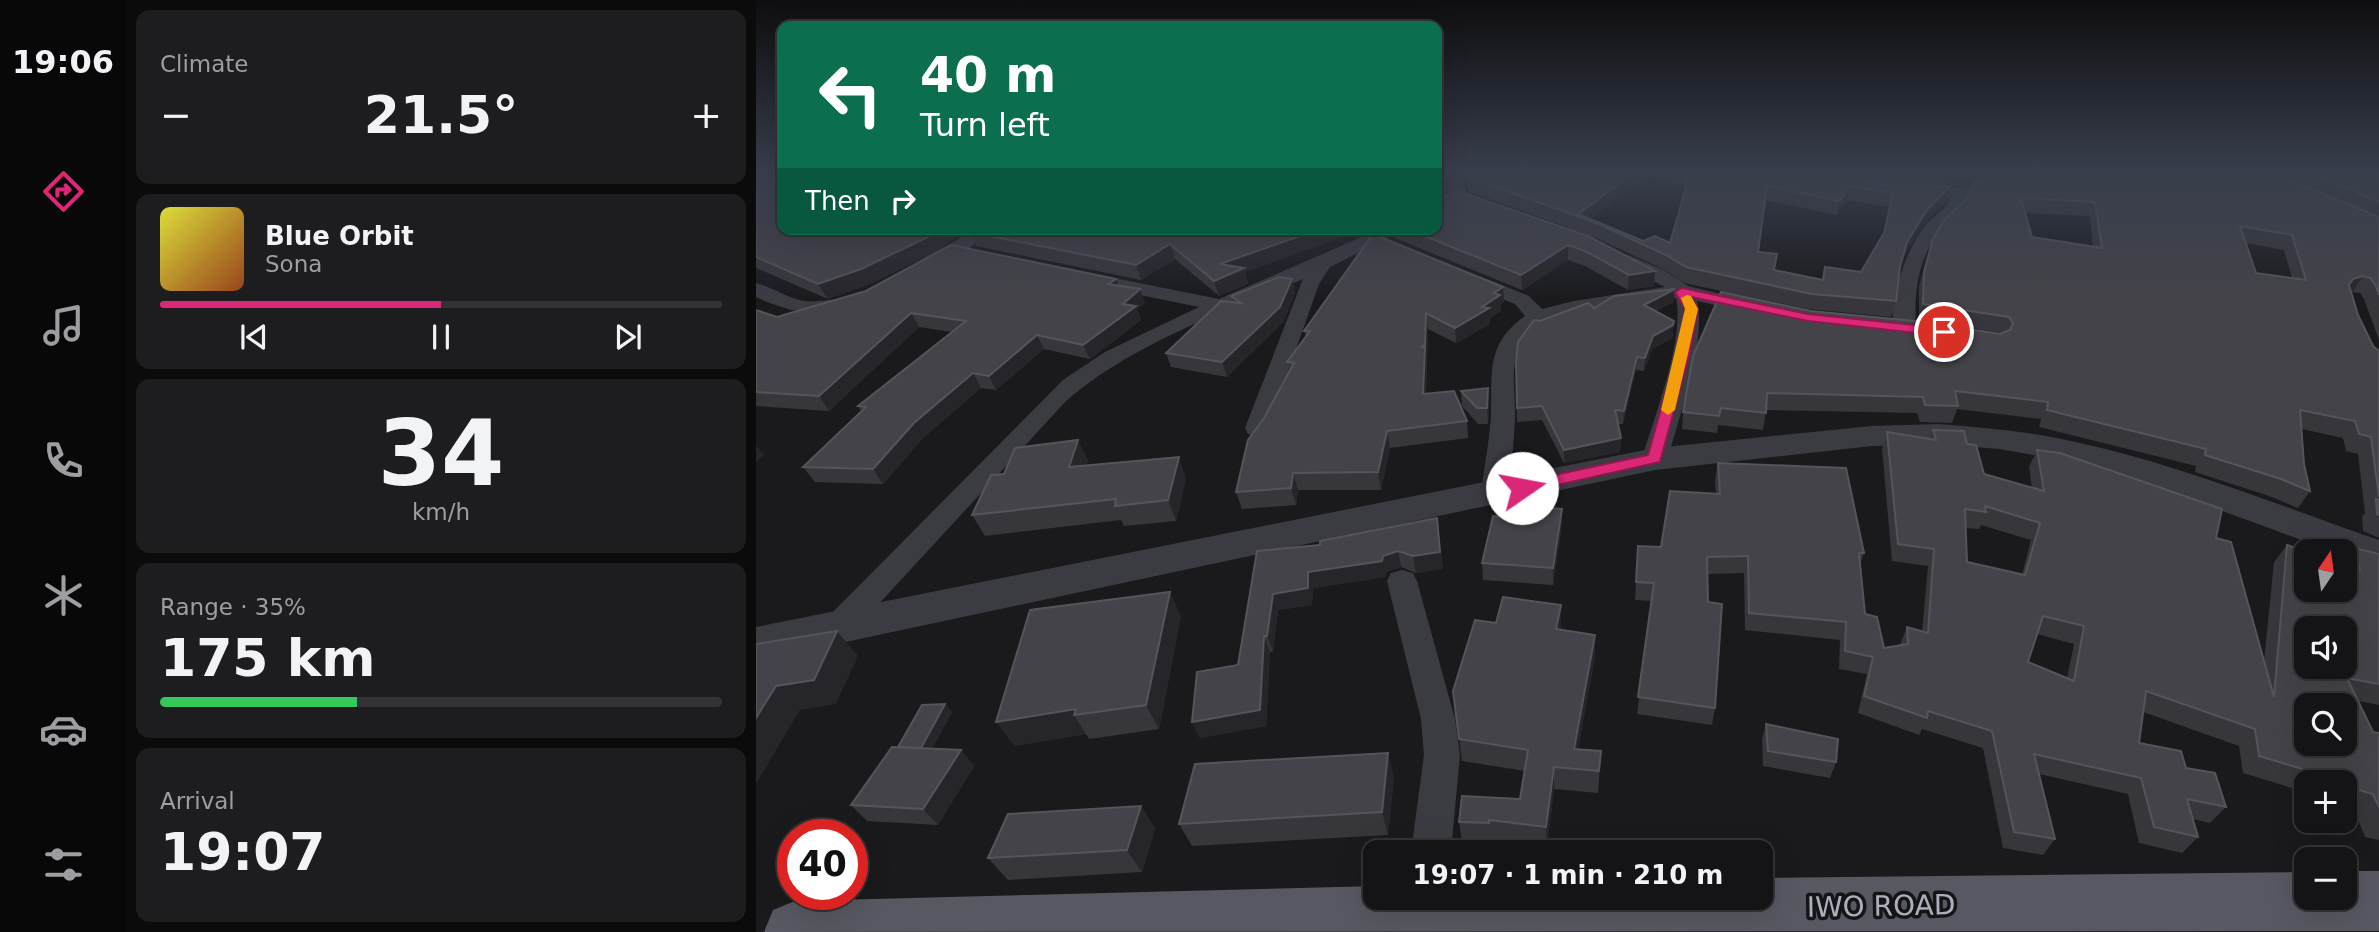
<!DOCTYPE html>
<meta charset="utf-8">
<style>
:root{--surface:#141416;--page:#1d1d1f;--text:#f1f3f6;--muted:#9d9ea1;--line:#333335;--accent:#db2777}
body{margin:0;font-family:"DejaVu Sans",sans-serif;background:var(--page);color:var(--text);height:100vh;display:flex;flex-direction:column;font-size:26px;white-space:nowrap}
*{box-sizing:border-box;margin:0}
p{font-size:23px;color:var(--muted)}
.icon{flex:none;width:38px;height:38px;fill:none;stroke:currentColor;stroke-width:2;stroke-linecap:round;stroke-linejoin:round}
.map{position:relative;flex:1;overflow:hidden}
.panel{display:flex;flex-direction:column;gap:10px;padding:10px;background:#0b0b0c;width:630px}
.panel>*{flex:none}
.top-card{position:absolute;left:21px;top:21px;width:665px;height:214px;border-radius:14px;box-shadow:0 7px 28px #0002,0 0 0 2px var(--line);background:#0b6e4f;color:#fff;overflow:hidden}
.needle{width:46px;rotate:13deg}
.buttons{position:absolute;left:1538px;top:539px;display:grid;gap:14px}
.buttons a{display:grid;place-items:center;width:63px;height:63px;border-radius:14px;background:var(--surface);box-shadow:0 7px 28px #0002,0 0 0 2px var(--line);font-size:35px}
.speed{position:absolute;left:21px;top:819px;display:flex;gap:14px;font-size:35px;font-weight:700;text-align:center}
.speed>*{display:grid;place-content:center;width:91px;height:91px;border-radius:50%;background:var(--surface);box-shadow:0 7px 28px #0002,0 0 0 2px var(--line);line-height:1}
.speed .limit{border:10px solid #d22;background:#fff;color:#111}
.pin{position:absolute;display:grid;place-items:center;width:60px;height:60px;color:#fff;margin:-30px;border:4px solid #fff;border-radius:50%;box-shadow:0 2px 7px #0007}
.me{position:absolute;width:77px;margin:-38px;rotate:78deg;stroke-linejoin:round;filter:drop-shadow(0 0 5px #0008)}
.turn{display:flex;align-items:center;gap:24px;height:147px;padding:0 28px;font-size:32px}
.turn .icon{width:91px;height:91px;stroke-width:2.5}
.turn b{display:block;font-size:49px;line-height:60px}
.then{display:flex;align-items:center;height:66px;padding:0 28px;background:#0003;gap:14px;font-size:26px}
.big{font-size:52px;font-weight:700;line-height:1.1}
.panel .card{flex:1;display:flex;flex-direction:column;justify-content:center;gap:10px;min-width:0;padding:0 24px;border-radius:14px;background:var(--page)}
.panel .dial{align-items:center;gap:0}
.dial b{font-size:91px;line-height:1}
.song{display:flex;align-items:center;gap:21px}
.cover{width:84px;height:84px;border-radius:10px;background:linear-gradient(135deg,hsl(60 70% 55%),hsl(20 70% 35%))}
.played{height:7px;border-radius:4px;background:linear-gradient(90deg,var(--accent) 50%,var(--line) 50%)}
.keys{display:flex;justify-content:space-around;direction:ltr}
.heat{display:flex;justify-content:space-between;align-items:center;font-size:38px;direction:ltr}
.charge{height:10px;border-radius:5px;background:linear-gradient(90deg,#34c759 35%,var(--line) 0)}
.trip{position:absolute;left:607px;top:840px;width:410px;height:70px;border-radius:14px;background:var(--surface);box-shadow:0 7px 28px #0002,0 0 0 2px var(--line);font-weight:700;line-height:70px;text-align:center}
main{display:flex;flex:1;min-height:0}
.tab-bar{display:flex;flex-direction:column;width:126px;justify-content:space-around;align-items:center;background:#080809;color:var(--muted)}
.tab-bar .icon{width:49px;height:49px}
.tab-bar .current{color:var(--accent)}
.tab-bar b{font-size:32px;color:var(--text)}
.map>svg:first-child{display:block}
</style>
<main>
<nav class="tab-bar">
<b>19:06</b>
<svg class="icon current" aria-label="directions" viewBox="0 0 24 24"><path d="M12 3l9 9-9 9-9-9zM9 14v-3h6M13 9l2 2-2 2"/></svg>
<svg class="icon" aria-label="music" viewBox="0 0 24 24"><path d="M9 18V5l10-2v13"/><circle cx="6" cy="18" r="3"/><circle cx="16" cy="16" r="3"/></svg>
<svg class="icon" aria-label="phone" viewBox="0 0 24 24"><path d="M5 4h4l2 5-3 2q2 4 5 5l2-3 5 2v4C11 20 4 13 5 4z"/></svg>
<svg class="icon" aria-label="climate" viewBox="0 0 24 24"><path d="M12 3v18M4 7l16 10M4 17L20 7"/></svg>
<svg class="icon" aria-label="car" viewBox="0 0 24 24"><path d="M5 17H2v-5l4-1 3-4h7l3 4 3 1v5h-3M9 17h6M6 11h13"/><circle cx="7" cy="17" r="2"/><circle cx="17" cy="17" r="2"/></svg>
<svg class="icon" aria-label="filters" viewBox="0 0 24 24"><path d="M4 7h16M4 17h16"/><circle cx="9" cy="7" r="2"/><circle cx="15" cy="17" r="2"/></svg>
</nav>
<section class="panel">
<div class="card"><p>Climate</p>
<div class="heat"><a>−</a><b class="big">21.5°</b><a>+</a></div>
</div>
<div class="card">
<div class="song"><i class="cover"></i><div><b>Blue Orbit</b><p>Sona</p></div></div>
<div class="played"></div>
<div class="keys"><svg class="icon" aria-label="previous" viewBox="0 0 24 24"><path d="M18 5L8 12l10 7zM5 5v14"/></svg><svg class="icon" aria-label="pause" viewBox="0 0 24 24"><path d="M8 5v14M16 5v14"/></svg><svg class="icon" aria-label="next" viewBox="0 0 24 24"><path d="M6 5l10 7-10 7zM19 5v14"/></svg></div>
</div>
<div class="card dial"><b>34</b><p>km/h</p></div>
<div class="card"><p>Range · 35%</p><b class="big">175 km</b><div class="charge"></div></div>
<div class="card"><p>Arrival</p><b class="big">19:07</b></div>
</section>
<div class="map">
<svg width="1623" height="932" viewBox="0 0 1623 932">
<rect width="100%" height="100%" fill="#1a1a1d"/>
<g fill="none" stroke-linecap="round" stroke-linejoin="round">
<g fill="#3b3b42" fill-rule="evenodd">
<path d="M702 171H719L708 183 711 196 681 212V200L693 194 692 182Z"/>
<path d="M1213 171H1229L1237 181 1233 191 1212 196C1207 214 1193 220 1182 234 1161 259 1158 296 1160 328L1157 333H1141C1126 310 1153 245 1169 226 1178 215 1190 211 1194 198L1159 196 1151 191 1159 186 1204 188 1220 184Z"/>
<path d="M202 229H224L225 236C215 250 185 272 166 267L163 263 166 259 203 239 207 234Z"/>
<path d="M624 229H648L574 267 563 284 510 434 501 436 492 434 489 428 547 279C466 313 377 343 310 401L95 634 84 638 73 634 68 625 73 616 307 380 349 352 443 307 321 282 318 278 321 274 328 272 463 299Z"/>
<path d="M867 253 908 270 932 286 1002 303 1005 307 1002 311 995 313 941 301C951 341 922 418 912 459L908 465 899 467 890 465 886 459C898 416 929 341 920 298 882 304 796 306 771 335 751 357 760 392 759 418 758 443 755 468 753 493L749 500 739 502 729 500 725 493C728 468 733 443 735 418 737 375 728 345 769 316L759 304 709 284 706 280 709 276H723L773 296 786 309 818 301 909 287 860 263 857 259 860 255Z"/>
<path d="M0 283C16 287 31 298 48 301 63 303 78 297 92 301L95 305 92 309C58 318 31 311 0 297Z"/>
<path d="M646 570 657 573 661 581 699 719 704 755 695 852H655L668 755 665 719 631 581 635 573Z"/>
</g>
<path fill="#3b3b42" fill-rule="evenodd" d="M1183 424C1227 428 1271 431 1315 441 1420 463 1521 505 1623 540V568L1589 556V551H1576L1376 478 1314 461 1243 449 1183 444 1116 446 899 470 0 661V627L899 448 1116 426Z"/>
<path fill="#575861" fill-rule="evenodd" d="M1589 871H1623V931L8 932 17 910 39 901 620 886V898H1004V878L1550 872V898H1589Z"/>
</g>
<g fill="#37363b" fill-rule="evenodd">
<path d="M0 171H26V229H201L203 234 181 251 114 284 72 299 0 268V184L18 183 0 184Z"/>
<path d="M681 171 690 180V192L681 198 832 236 898 286 872 290 829 266 812 260 766 290 639 238 638 229H681Z"/>
<path d="M710 171H899L834 219 887 241 914 243 930 186 906 182 907 171H1219L1216 181 1174 185 1112 181 1065 173 1191 200 1167 224 1147 257 1143 270 1140 301 1135 317 1052 309 928 283 909 270 838 237 712 191ZM1009 200 1081 215 1091 200 1134 207 1127 234 1105 272 1069 267 1066 279 1018 270 1002 252Z"/>
<path d="M1231 171H1623V340L1608 299 1604 293 1595 292 1602 315 1617 346 1623 351V538L1607 531 1606 517 1609 513 1602 454 1590 451 1587 438 1546 429 1548 464 1554 491 1542 508 1513 496 1439 472 1440 466 1283 427 1285 419 1201 409 1196 423 1164 422 1161 413 1010 410 1007 430 962 425 961 433 926 429 927 412 1055 311 1244 334 1247 333 1163 320V287L1177 239 1238 179ZM1269 213 1334 216 1337 247 1276 237ZM1490 243 1528 250 1536 278 1500 273Z"/>
<path d="M617 229 597 238 596 233 489 272 492 284 463 296 419 259 385 280 220 246 213 232Z"/>
<path d="M360 279 363 286 389 303 381 309 385 320 334 359 288 349 240 390 225 388 167 438 127 484 59 482 47 467 105 411 102 406 196 332 163 327 73 411 0 406V310L21 317Z"/>
<path d="M536 279 539 293 528 321 471 377 415 367 410 353 477 302 475 296Z"/>
<path d="M747 287 748 302 744 304 745 311 734 318V324L700 343 672 329 670 394 711 421 712 438 634 448 625 490H542L540 505 486 509 480 492 508 418 533 372 531 362 550 337 548 331Z"/>
<path d="M918 302 900 311 917 334 916 338 896 349 888 371 880 370 867 424H862L865 438 864 452 808 463 786 420 761 422 760 363 784 321 838 308Z"/>
<path d="M705 391 733 403 732 424H722L706 406Z"/>
<path d="M1177 430 1211 444 1228 474 1276 488 1273 467 1281 450 1460 538 1508 661 1518 562 1531 545 1589 590V560L1599 548 1620 553 1623 550V705L1602 701 1617 732 1623 733V840L1609 837 1598 810 1589 808V782H1550V797L1537 794 1536 788 1487 773 1483 746 1387 712 1383 743 1430 768 1470 807 1454 823 1437 819 1442 837 1426 853 1383 843 1372 794 1283 774 1299 839 1287 855 1247 848 1227 748 1166 729 1163 735 1102 713 1111 674 1083 669 1084 640 989 630 988 573 951 574 959 708 956 725 881 714 896 601 879 600 882 546 905 547 960 494 959 480 962 463 1108 553 1104 564 1109 614 1128 648 1144 645 1151 627 1166 632 1172 566 1136 561 1126 449 1131 432 1174 439ZM1225 525 1275 540 1266 575 1211 562 1210 528 1223 529ZM1281 634 1318 644 1311 678 1272 662Z"/>
<path d="M322 440 332 461 330 465 430 478 420 521 368 526 365 520 229 536 216 515 248 474Z"/>
<path d="M806 509V525L797 585 727 580 726 563 774 518Z"/>
<path d="M681 518 687 569 660 573 645 567 630 572V577L557 588 556 605 522 610 517 652H514L510 726 444 738 436 722 482 665 564 545Z"/>
<path d="M425 616 403 729 333 739 330 734 258 746Z"/>
<path d="M740 623 805 627V630L839 657 822 749 845 751 842 793 798 789 791 847 735 841V844L706 842 703 822 764 799 769 771 706 761 697 691Z"/>
<path d="M189 704 196 712 176 749 205 750 218 766 182 825 111 821 95 805 142 747Z"/>
<path d="M1010 724 1080 762 1074 778 1007 766 1006 740Z"/>
<path d="M638 777 632 835 436 846 423 824Z"/>
<path d="M385 806 399 829 386 872 252 880 232 858Z"/>
</g>
<g fill="#262529">
<path d="M689 171H700L690 180V192L681 198V184Z"/>
<path d="M881 171H899L832 220 822 214Z"/>
<path d="M1534 171H1539L1534 180 1530 173Z"/>
<path d="M1094 186 1091 200 1081 215 1084 201Z"/>
<path d="M1195 186 1191 200 1167 224 1147 257 1139 282 1151 242 1171 210Z"/>
<path d="M183 229H201L203 234 181 251 114 284 72 299 62 284Z"/>
<path d="M564 229H617L597 238 596 233 489 272 492 284 463 296 458 281 464 264Z"/>
<path d="M414 244 419 259 385 280 380 265Z"/>
<path d="M812 245V260L766 290 765 275Z"/>
<path d="M899 271 898 286 872 290 873 275Z"/>
<path d="M1607 276 1597 291 1587 294 1597 279Z"/>
<path d="M360 279 365 293 352 284Z"/>
<path d="M536 279 539 293 528 321 471 377 466 362Z"/>
<path d="M747 287 748 302 744 304 745 311 734 318V324L700 343 699 328 726 307 738 293Z"/>
<path d="M384 289 389 303 381 309 385 320 334 359 327 345 367 304Z"/>
<path d="M919 289 918 302 887 318 888 305Z"/>
<path d="M155 313 163 327 73 411 63 396Z"/>
<path d="M670 313 672 329 669 411 667 394 665 347Z"/>
<path d="M918 321 916 338 896 349 888 371 889 358 897 336Z"/>
<path d="M281 335 288 349 240 390 233 376Z"/>
<path d="M881 357 880 370 867 424 868 411Z"/>
<path d="M217 373 225 388 167 438 127 484 117 469 158 423Z"/>
<path d="M732 388 733 403 732 424 731 408Z"/>
<path d="M631 431 634 448 625 490 622 472Z"/>
<path d="M865 438 864 452 808 463V450Z"/>
<path d="M322 440 332 461 323 487 313 467Z"/>
<path d="M0 445 8 455 0 462Z"/>
<path d="M423 457 430 478 420 521 412 500Z"/>
<path d="M537 473 542 490 540 505 535 488Z"/>
<path d="M806 509V525L797 585V568Z"/>
<path d="M683 535 687 569 660 573 657 556Z"/>
<path d="M642 551 645 567 630 572V577L557 588 556 605 522 610 517 652 511 636 517 594 552 572 627 556Z"/>
<path d="M414 592 425 616 403 729 390 705Z"/>
<path d="M805 605V627L800 652V629Z"/>
<path d="M81 631 102 656 80 704 44 710 0 784V718L20 686Z"/>
<path d="M839 635V657L818 770V749Z"/>
<path d="M508 636 514 652 510 726 444 738 436 722Z"/>
<path d="M189 704 196 712 172 757 165 749Z"/>
<path d="M320 709 318 715 330 734 258 746 240 722Z"/>
<path d="M205 750 218 766 182 825 167 809Z"/>
<path d="M632 753 638 777 632 835 626 812Z"/>
<path d="M798 767V789L791 847 790 827Z"/>
<path d="M385 806 399 829 386 872 371 850Z"/>
</g>
<g fill="#444349" stroke="#54545b" stroke-width="2" fill-rule="evenodd">
<path d="M20 171H26V229H183L174 236 105 269 62 284 0 257V184H18L20 181Z"/>
<path d="M681 171H689V179L681 184Z"/>
<path d="M710 171H881L822 214 887 241 899 236 914 243 934 173 921 171H1052L1126 184 1195 186 1171 210 1151 242 1144 267 1140 301 1056 294 930 267 910 255 838 222 711 177ZM1011 186 1084 201 1094 186 1137 193 1128 233 1105 272 1069 267 1067 280 1018 270 1021 254 1002 252Z"/>
<path d="M1242 171H1534L1530 173 1534 180 1623 217V295L1619 284 1614 278 1607 276 1597 279 1593 285 1602 315 1617 346 1623 351V497L1615 437 1603 434 1599 421 1544 410 1548 464 1554 491 1525 479 1449 455 1450 449 1291 410 1292 402 1199 391 1202 406 1169 405 1167 397 1011 393 1010 413 965 408 963 416 927 412 937 356 965 292 1055 311 1169 322 1244 334 1254 330 1257 323 1253 317 1167 304 1168 272 1177 239 1188 220 1210 199 1218 183 1240 178ZM1265 198 1339 202 1346 248 1276 237ZM1484 226 1536 235 1550 280 1500 273Z"/>
<path d="M1552 171H1623V202Z"/>
<path d="M702 191 832 236 899 271 873 275 829 251 812 245 765 275 651 229H681V198Z"/>
<path d="M215 229H564L464 264 488 268 458 281 414 244 380 265 213 232Z"/>
<path d="M617 234 747 287 738 293 744 295 726 307 733 308 699 328 670 313 669 345 665 347H669L667 394 698 391 711 421 631 431 622 472 537 473 535 488 480 492 492 440 508 418 538 363 531 362 554 331H548Z"/>
<path d="M195 245 360 279 352 284 384 289 367 304 380 306 327 345 281 335 233 376 217 373 158 423 117 469 47 467 110 407 102 406 210 321 155 313 63 396 0 392V310L21 317 110 291Z"/>
<path d="M523 277 536 279 524 307 466 362 410 353 465 301 485 303 475 296Z"/>
<path d="M919 289 888 305 918 321 917 325 897 336 889 358 881 357 868 411 859 410 865 438 808 450 786 406 761 408 760 363 762 342 778 320 784 321 832 303 838 308 858 296Z"/>
<path d="M732 388 731 408H721L705 391Z"/>
<path d="M1177 430 1208 431 1211 444 1220 445 1228 474 1288 491 1281 450 1304 453 1466 509 1460 538 1475 542 1518 697 1531 545 1550 552V590H1589V565L1604 570 1599 548 1623 554V684L1591 678 1617 732 1623 733V807L1617 794 1589 786V782H1574L1555 777 1553 771 1503 756 1499 729 1390 691 1383 743 1425 751 1430 768 1459 773 1470 807 1431 799 1442 837 1398 827 1385 778 1278 754 1299 839 1258 832 1236 731 1172 711 1171 718 1108 696 1117 657 1089 651 1090 622 993 613 992 556 951 557 952 602 966 604 959 708 882 697 898 583 880 582 882 546 905 547 914 491 964 494 962 463 1090 468 1108 553H1103L1109 614 1121 617 1128 648 1152 644 1151 627 1172 633 1178 549 1142 544 1131 432 1180 440ZM1229 506 1284 523 1269 575 1211 562 1209 509 1230 512ZM1287 616 1328 626 1318 681 1272 662ZM1550 628H1589V667H1550ZM1550 705H1589V744H1550Z"/>
<path d="M322 440 313 467 423 457 412 500 359 506 360 499 216 515 235 475 248 474 259 448Z"/>
<path d="M1620 499 1623 500V515L1621 514Z"/>
<path d="M777 507 806 509 797 568 726 563 737 516 774 518Z"/>
<path d="M681 518 684 552 657 556 642 551 627 556 626 561 552 572V588L517 594 511 636H508L504 710 436 722 441 672 482 665 501 551 564 545V541Z"/>
<path d="M414 592 390 705 318 715 320 709 240 722 274 610Z"/>
<path d="M747 597 805 605 800 629 839 635 818 749 845 751 843 771 798 767 790 827 733 820V823L703 822 706 796 764 799 772 750 703 739 697 691 719 620 740 623Z"/>
<path d="M81 631 58 680 20 686 0 718V644Z"/>
<path d="M189 704 165 748 142 747 166 705Z"/>
<path d="M1010 724 1082 739 1080 762 1012 751Z"/>
<path d="M136 747 205 750 167 809 95 805Z"/>
<path d="M632 753 626 812 423 824 439 764Z"/>
<path d="M385 806 371 850 232 858 252 814Z"/>
</g>
<linearGradient id="sky" x2="0" y2="1"><stop stop-color="#0e0e10"/><stop offset="0.57" stop-color="#383e4c"/><stop offset="1" stop-color="#383e4c" stop-opacity="0"/></linearGradient>
<rect width="1623" height="301" fill="url(#sky)"/>
<path fill="#db2777" stroke="#8e194d" stroke-width="2" d="M926 288 1052 314 1188 328 1195 332 1188 336 1052 321 935 297 942 309 933 356 904 462 766 493 760 491 758 488 766 482 892 455 920 356 929 309 919 292Z"/>
<path fill="#f59e0b" d="M931 295 935 296 942 309 919 410 912 415 905 410 929 309 925 298Z"/>
<g text-anchor="middle" dominant-baseline="central" stroke-width="7" stroke-linejoin="round" paint-order="stroke">
<g font-size="28" fill="#adb0bc" stroke="#151518">
<text transform="translate(1125 906) rotate(-1)">IWO ROAD</text>
</g>
</g>
</svg>
<div class="buttons">
<a><svg class="needle" viewBox="-14 -14 28 28"><path d="M0-13l5 13h-10z" fill="#e53935"/><path d="M0 13l5-13h-10z" fill="#9d9ea1"/></svg></a>
<a><svg class="icon" aria-label="sound" viewBox="0 0 24 24"><path d="M4 9h4l5-4v14l-5-4H4zM17 9q2 3 0 6"/></svg></a>
<a><svg class="icon" aria-label="search" viewBox="0 0 24 24"><circle cx="10" cy="10" r="6"/><path d="M15 15l6 6"/></svg></a>
<a>+</a>
<a>−</a>
</div>
<div class="speed"><div class="limit">40</div></div>
<div class="pin" style="left:1188px;top:332px;background:#d93025"><svg class="icon" aria-label="arrive" viewBox="0 0 24 24"><path d="M6 21V4h12l-3 4 3 4H6"/></svg></div>
<svg class="me" style="left:766px;top:488px" viewBox="-20 -20 40 40"><circle r="19" fill="#fff"/><path d="M0-13L10 11 0 6-10 11z" fill="#db2777"/></svg>
<div class="trip">19:07 · 1 min · 210 m</div>
<div class="top-card">
<div class="turn"><svg class="icon" aria-label="left" viewBox="0 0 24 24"><path d="M17 20v-9H6M10 6l-5 5 5 5"/></svg><div><b>40 m</b>Turn left</div></div>
<div class="then">Then<svg class="icon" aria-label="right" viewBox="0 0 24 24"><path d="M7 20v-9h11M14 6l5 5-5 5"/></svg></div>
</div>
</div>
</main>
